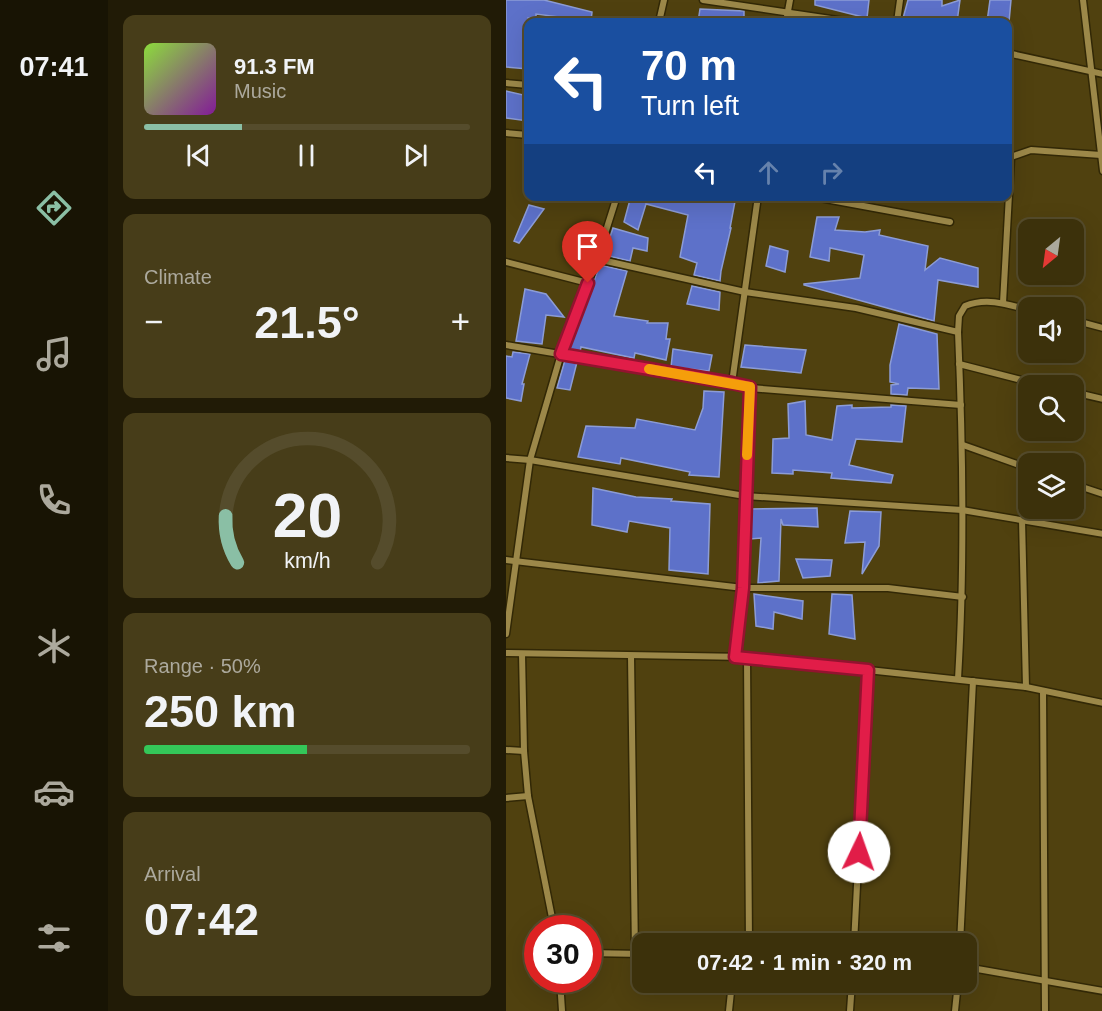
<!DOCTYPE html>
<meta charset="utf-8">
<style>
:root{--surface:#3c310b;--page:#473d19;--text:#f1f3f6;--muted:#aca99d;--line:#554c2c;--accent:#8abfa5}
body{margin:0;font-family:Arial,sans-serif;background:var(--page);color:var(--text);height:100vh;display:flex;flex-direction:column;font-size:22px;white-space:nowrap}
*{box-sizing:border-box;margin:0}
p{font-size:20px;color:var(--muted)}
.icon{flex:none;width:33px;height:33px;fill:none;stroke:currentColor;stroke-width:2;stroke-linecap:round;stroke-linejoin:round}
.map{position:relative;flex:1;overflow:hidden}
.sheet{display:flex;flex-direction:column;gap:15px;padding:15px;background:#211b06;width:398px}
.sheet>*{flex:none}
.banner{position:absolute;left:18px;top:18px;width:488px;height:183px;border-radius:12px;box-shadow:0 6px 24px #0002,0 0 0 2px var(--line);background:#1a4fa0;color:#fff;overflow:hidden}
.needle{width:39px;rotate:209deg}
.tools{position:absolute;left:512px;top:219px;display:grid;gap:12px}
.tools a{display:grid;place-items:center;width:66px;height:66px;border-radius:12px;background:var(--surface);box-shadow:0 6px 24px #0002,0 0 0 2px var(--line);font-size:30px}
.speed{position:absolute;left:18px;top:915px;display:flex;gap:12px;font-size:30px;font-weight:700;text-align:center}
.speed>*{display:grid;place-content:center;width:78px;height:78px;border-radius:50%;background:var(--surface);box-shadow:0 6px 24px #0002,0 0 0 2px var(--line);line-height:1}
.speed .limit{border:9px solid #d22;background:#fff;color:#111}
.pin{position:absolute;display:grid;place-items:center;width:51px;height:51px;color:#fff;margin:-62px -26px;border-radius:50% 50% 50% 0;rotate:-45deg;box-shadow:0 0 6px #0007}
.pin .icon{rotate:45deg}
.me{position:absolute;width:66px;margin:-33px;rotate:3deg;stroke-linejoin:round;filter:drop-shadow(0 0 4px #0008)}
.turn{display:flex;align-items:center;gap:21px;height:126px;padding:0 18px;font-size:27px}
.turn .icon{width:78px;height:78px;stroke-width:2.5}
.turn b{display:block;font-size:42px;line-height:51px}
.lanes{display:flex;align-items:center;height:57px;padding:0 18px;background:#0003;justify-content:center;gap:30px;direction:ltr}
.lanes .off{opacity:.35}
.big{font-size:45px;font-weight:600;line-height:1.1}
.sheet .card{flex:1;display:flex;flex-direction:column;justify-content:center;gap:9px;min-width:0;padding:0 21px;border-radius:12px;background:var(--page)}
.sheet .dial{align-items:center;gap:0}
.dial svg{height:156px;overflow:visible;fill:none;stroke:var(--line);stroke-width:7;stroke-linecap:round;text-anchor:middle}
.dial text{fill:var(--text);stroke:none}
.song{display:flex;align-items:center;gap:18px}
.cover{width:72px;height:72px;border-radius:9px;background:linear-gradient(135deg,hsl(90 70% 55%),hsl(290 70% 35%))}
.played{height:6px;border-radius:3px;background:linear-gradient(90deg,var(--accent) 30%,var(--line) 30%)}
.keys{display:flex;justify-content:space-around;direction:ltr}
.heat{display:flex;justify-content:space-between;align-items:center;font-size:33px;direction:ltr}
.charge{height:9px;border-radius:4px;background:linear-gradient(90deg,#34c759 50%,var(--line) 0)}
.trip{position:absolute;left:126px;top:933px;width:345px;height:60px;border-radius:12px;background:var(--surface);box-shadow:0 6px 24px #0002,0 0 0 2px var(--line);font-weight:600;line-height:60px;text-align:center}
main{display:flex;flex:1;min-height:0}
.dock{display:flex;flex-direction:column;width:108px;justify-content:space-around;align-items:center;background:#181404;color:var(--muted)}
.dock .icon{width:42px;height:42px}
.dock .current{color:var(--accent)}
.dock b{font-size:27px;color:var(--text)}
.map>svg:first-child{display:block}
</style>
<main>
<nav class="dock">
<b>07:41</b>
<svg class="icon current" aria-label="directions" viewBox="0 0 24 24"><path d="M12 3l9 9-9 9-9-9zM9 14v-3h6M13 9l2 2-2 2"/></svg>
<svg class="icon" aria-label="music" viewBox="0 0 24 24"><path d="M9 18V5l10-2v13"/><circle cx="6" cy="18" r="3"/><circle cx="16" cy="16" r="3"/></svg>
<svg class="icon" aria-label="phone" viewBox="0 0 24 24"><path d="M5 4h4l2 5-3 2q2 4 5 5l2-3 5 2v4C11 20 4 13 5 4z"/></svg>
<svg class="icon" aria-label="climate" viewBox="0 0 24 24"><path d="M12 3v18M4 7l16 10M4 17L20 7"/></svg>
<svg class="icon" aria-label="car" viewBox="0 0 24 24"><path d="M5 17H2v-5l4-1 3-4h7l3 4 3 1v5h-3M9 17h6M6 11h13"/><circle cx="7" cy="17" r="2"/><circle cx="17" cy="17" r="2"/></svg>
<svg class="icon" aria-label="filters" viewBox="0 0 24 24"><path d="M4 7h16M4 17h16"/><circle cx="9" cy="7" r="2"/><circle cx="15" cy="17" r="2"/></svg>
</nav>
<section class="sheet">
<div class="card">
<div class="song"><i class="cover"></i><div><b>91.3 FM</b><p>Music</p></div></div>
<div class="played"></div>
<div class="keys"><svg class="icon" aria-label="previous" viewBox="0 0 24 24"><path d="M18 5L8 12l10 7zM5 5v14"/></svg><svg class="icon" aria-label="pause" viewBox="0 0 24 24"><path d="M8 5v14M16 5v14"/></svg><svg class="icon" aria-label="next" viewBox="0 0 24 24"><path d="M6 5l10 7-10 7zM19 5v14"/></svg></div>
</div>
<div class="card"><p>Climate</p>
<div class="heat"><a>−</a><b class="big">21.5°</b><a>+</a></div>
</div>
<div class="card dial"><svg viewBox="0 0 100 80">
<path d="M14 69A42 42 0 1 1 86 69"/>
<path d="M14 69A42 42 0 0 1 8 45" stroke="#8abfa5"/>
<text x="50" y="56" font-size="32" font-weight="700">20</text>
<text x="50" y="72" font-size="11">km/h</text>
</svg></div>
<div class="card"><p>Range · 50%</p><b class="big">250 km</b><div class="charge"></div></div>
<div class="card"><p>Arrival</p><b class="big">07:42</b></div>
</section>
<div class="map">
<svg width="597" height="1011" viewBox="0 0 597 1011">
<rect width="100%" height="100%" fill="#50410f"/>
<g fill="#5d71c9" stroke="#8c9cd6" stroke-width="1.5">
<path d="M0 0H38L86 12 85 21 30 14V19L22 18V69L0 67Z"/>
<path d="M309 0H363L361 18 309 5Z"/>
<path d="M402 0H436V6L454 0 451 22H396Z"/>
<path d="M484 0H505L503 22H481Z"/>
<path d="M194 9 238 11V22H192Z"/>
<path d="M0 91 22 96V121L0 118Z"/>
<path d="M125 196H230L224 228H225L215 271 214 281 188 275 191 263 174 257 182 215 140 204 132 230 118 222Z"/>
<path d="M23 205 38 209 13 243 8 241Z"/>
<path d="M311 217H333L329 230 359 232 374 230 373 235 422 246 419 270 434 258 472 268V287L432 280 428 321 298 285V284L354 278 358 255 324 248 323 261 304 257Z"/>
<path d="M107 228 142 238 141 251 127 248 124 261 98 255Z"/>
<path d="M264 246 282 251 279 272 260 266Z"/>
<path d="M94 265 121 271 108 316 142 321 141 323H162L160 339H164L160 360 129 353 128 358 75 347 74 352 62 350Z"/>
<path d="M186 286 214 292 213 310 181 304Z"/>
<path d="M19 289 40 294 58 317 40 315 36 344 10 341Z"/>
<path d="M393 324 431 334 433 389 402 388 401 395 385 394V385L393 384 384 382V365Z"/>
<path d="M239 345 300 350 295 373 235 367Z"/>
<path d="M167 349 206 355 203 371 165 367Z"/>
<path d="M7 352 24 354 16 384H18L15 401 0 398V356L6 357Z"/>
<path d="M59 360 71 362 64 390 51 388Z"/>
<path d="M198 391 218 392 213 477 183 475 184 472 115 458 114 464 72 457 80 426 129 428 131 419 189 430 197 408Z"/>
<path d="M299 401 300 435 326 440 331 406 346 405V408L385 407V405L400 406 396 442 350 439 343 465 387 475 385 483 325 478 326 473 287 470V474L266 473 267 439 283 438 282 404Z"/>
<path d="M87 488 130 497 166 499 165 501 204 504 202 574 163 570 164 528 123 521 121 532 86 525Z"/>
<path d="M311 508 312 527 277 525 275 519 273 581 252 583 255 538 244 539 245 509Z"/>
<path d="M344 511 375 512 373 546 356 574 359 542 339 543Z"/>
<path d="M290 559 326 560 324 576 297 578Z"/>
<path d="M248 594 297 601 296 619 268 612 267 629 250 626Z"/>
<path d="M326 594 346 595 349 639 323 634Z"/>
</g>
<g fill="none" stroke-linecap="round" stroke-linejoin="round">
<defs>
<g id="minor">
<path d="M197 0 345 22"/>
<path d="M577 0 597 171"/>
<path d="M153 22 158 0"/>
<path d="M280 22 284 0"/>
<path d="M391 22 394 0"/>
<path d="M501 53 597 74"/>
<path d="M0 83 22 85"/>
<path d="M0 133 22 135"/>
<path d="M502 158 525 150 595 155"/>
<path d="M303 196 444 222"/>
<path d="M91 259 239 292 350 308 452 332C457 447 459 563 452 679"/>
<path d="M0 262 82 283"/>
<path d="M497 303 505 158"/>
<path d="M567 320 597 328"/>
<path d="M452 332 453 316 459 306C480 297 501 304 522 310"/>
<path d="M0 345 226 383 244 388 455 405"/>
<path d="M453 364 539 386"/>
<path d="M226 383 252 196"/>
<path d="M567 392 597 399"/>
<path d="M457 445 522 468"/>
<path d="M0 458 24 460 239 496 456 510 597 534"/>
<path d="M567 484 597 494"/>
<path d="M516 520 520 687"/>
<path d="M0 560 237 588H382L457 597"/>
<path d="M0 634 24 460 55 354 91 259 111 196"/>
<path d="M0 653 241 657 520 687 597 703"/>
<path d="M16 654 18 751 22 796 48 928"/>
<path d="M125 656 129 954"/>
<path d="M229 657 237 588 244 388"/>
<path d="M241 657 243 944"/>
<path d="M537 691 539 1011"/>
<path d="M0 750 18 751"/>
<path d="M0 798 22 796"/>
<path d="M348 944 362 670"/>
<path d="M454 944 467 681"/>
<path d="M82 953 136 954"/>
<path d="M460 967 597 991"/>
<path d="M54 980 56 1011"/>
<path d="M223 1011 226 982"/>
<path d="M344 1011 346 982"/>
<path d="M449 1011 452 982"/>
</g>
</defs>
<use href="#minor" stroke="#322806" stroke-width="9"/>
<use href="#minor" stroke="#9c8849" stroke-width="6"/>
</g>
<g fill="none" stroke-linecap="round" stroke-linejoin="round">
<defs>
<path id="route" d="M82 283 55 354 226 383 244 387 237 588 229 657 362 670 353 852"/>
</defs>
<use href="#route" stroke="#92132f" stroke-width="15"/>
<use href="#route" stroke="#e11d48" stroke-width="10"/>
<path stroke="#f59e0b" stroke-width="10" d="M143 369 244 387 241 455"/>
</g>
</svg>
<div class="tools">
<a><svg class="needle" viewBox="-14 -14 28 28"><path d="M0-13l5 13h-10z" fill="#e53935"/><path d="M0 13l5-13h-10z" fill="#aca99d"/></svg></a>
<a><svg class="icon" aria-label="sound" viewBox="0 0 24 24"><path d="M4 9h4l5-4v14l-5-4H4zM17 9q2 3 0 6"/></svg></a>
<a><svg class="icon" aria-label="search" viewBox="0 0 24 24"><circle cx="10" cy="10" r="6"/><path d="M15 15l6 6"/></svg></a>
<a><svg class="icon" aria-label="layers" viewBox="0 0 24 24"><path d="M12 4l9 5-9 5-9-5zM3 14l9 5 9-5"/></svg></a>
</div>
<div class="speed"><div class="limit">30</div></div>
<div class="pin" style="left:82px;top:283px;background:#d93025"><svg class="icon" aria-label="arrive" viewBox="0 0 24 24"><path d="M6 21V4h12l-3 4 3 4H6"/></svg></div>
<svg class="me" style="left:353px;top:852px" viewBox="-20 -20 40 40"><circle r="19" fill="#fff"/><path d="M0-13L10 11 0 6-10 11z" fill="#e11d48"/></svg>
<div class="trip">07:42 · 1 min · 320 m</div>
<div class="banner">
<div class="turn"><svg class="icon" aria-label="left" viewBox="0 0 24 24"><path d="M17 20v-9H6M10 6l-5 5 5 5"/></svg><div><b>70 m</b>Turn left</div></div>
<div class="lanes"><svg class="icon" aria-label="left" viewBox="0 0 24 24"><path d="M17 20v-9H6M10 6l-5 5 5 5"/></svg><svg class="icon off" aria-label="ahead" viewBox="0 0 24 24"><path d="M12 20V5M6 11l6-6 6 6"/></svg><svg class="icon off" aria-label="right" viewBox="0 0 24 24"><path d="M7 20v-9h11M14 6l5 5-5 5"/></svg></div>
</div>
</div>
</main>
